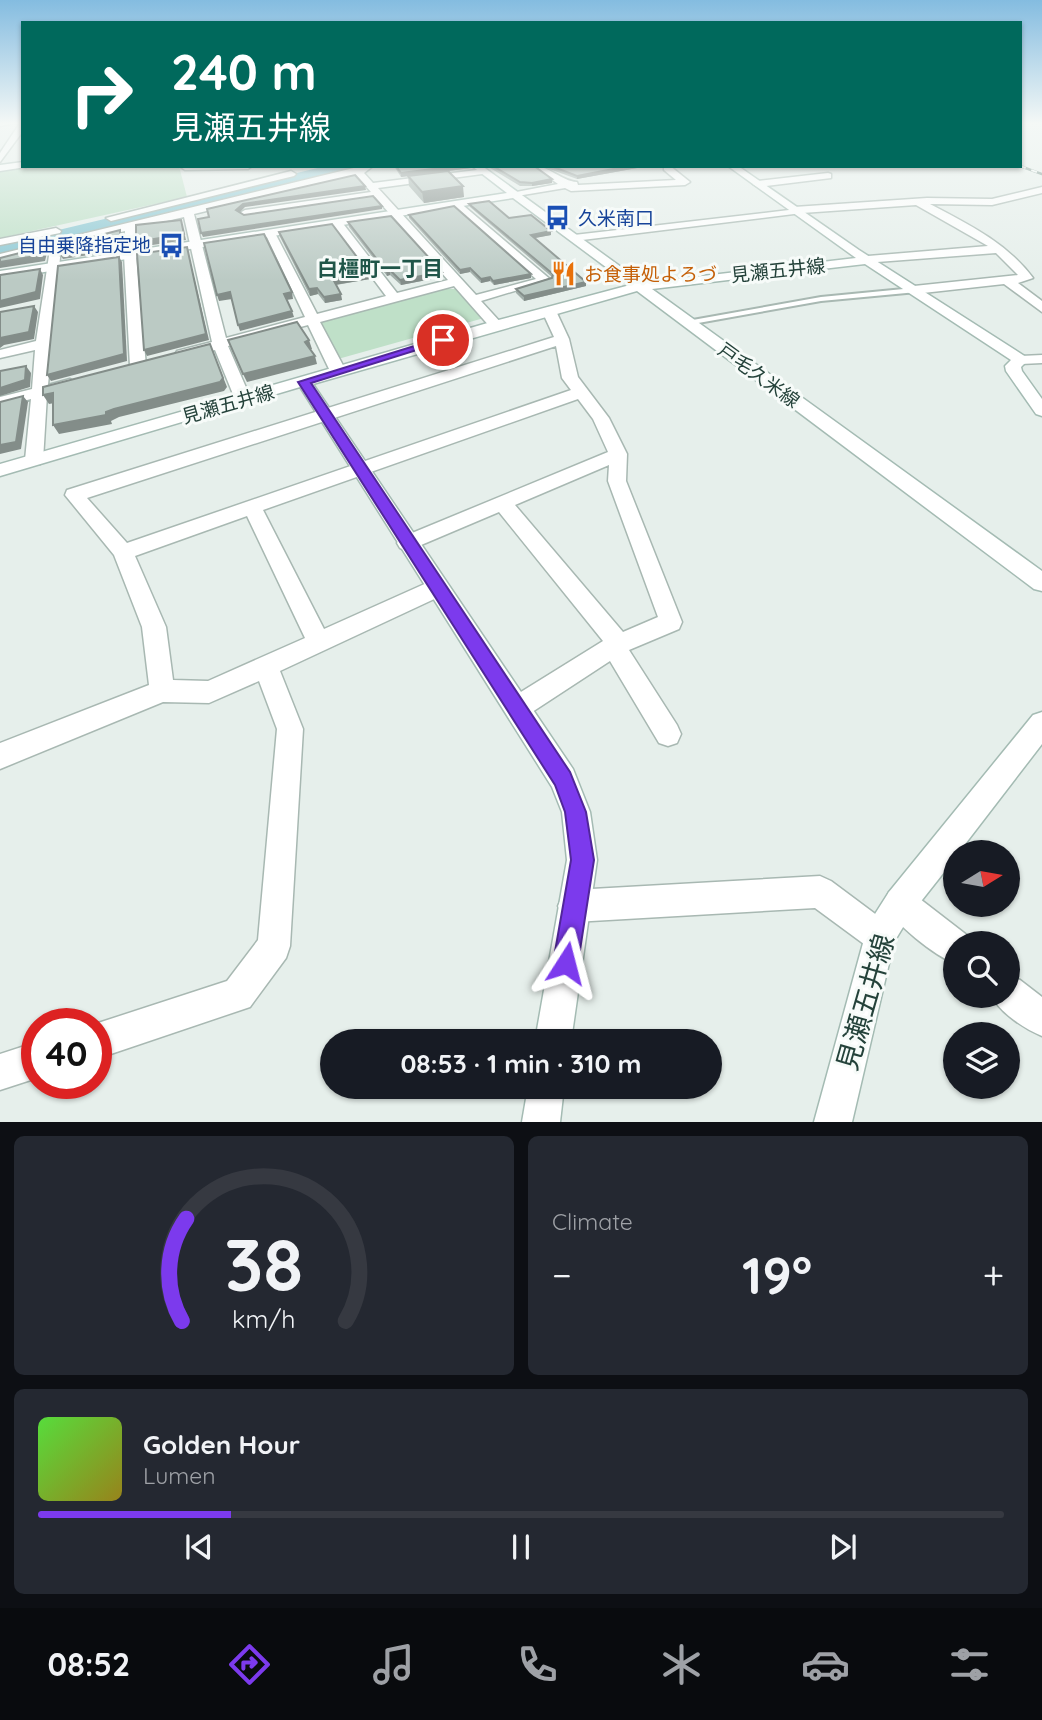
<!DOCTYPE html>
<meta charset="utf-8">
<style>
:root{--surface:#171b24;--page:#242831;--text:#f1f3f6;--muted:#9ea1a6;--line:#363941;--accent:#7c3aed}
body{margin:0;font-family:Quicksand,"Noto Sans JP",sans-serif;background:var(--page);color:var(--text);height:100vh;display:flex;flex-direction:column;font-size:26px;white-space:nowrap}
*{box-sizing:border-box;margin:0}
p{font-size:23px;color:var(--muted)}
.icon{flex:none;width:38px;height:38px;fill:none;stroke:currentColor;stroke-width:2;stroke-linecap:round;stroke-linejoin:round}
.map{position:relative;height:1122px;overflow:hidden}
.drawer{display:flex;flex-direction:column;gap:14px;padding:14px;background:#0d0f14;flex:1}
.drawer>*{flex:none}
.hud{position:absolute;left:21px;top:21px;width:1001px;height:147px;border-radius:0px;box-shadow:0 2px 5px #0004;background:#00695c;color:#fff;overflow:hidden}
.needle{width:46px;rotate:79deg}
.buttons{position:absolute;left:943px;top:840px;display:grid;gap:14px}
.buttons a{display:grid;place-items:center;width:77px;height:77px;border-radius:50%;background:var(--surface);box-shadow:0 2px 5px #0004;font-size:35px}
.speed{position:absolute;left:21px;top:1008px;display:flex;gap:14px;font-size:35px;font-weight:700;text-align:center}
.speed>*{display:grid;place-content:center;width:91px;height:91px;border-radius:50%;background:var(--surface);box-shadow:0 2px 5px #0004;line-height:1}
.speed .limit{border:10px solid #d22;background:#fff;color:#111}
.pin{position:absolute;display:grid;place-items:center;width:60px;height:60px;color:#fff;margin:-30px;border:4px solid #fff;border-radius:50%;box-shadow:0 2px 7px #0007}
.me{position:absolute;width:77px;margin:-38px;rotate:9deg;stroke-linejoin:round;filter:drop-shadow(0 0 5px #0008)}
.turn{display:flex;align-items:center;gap:24px;height:147px;padding:0 35px;font-size:32px}
.turn .icon{width:91px;height:91px;stroke-width:2.5}
.turn b{display:block;font-size:49px;line-height:60px}
.big{font-size:52px;font-weight:700;line-height:1.1}
.drawer .widget{flex:1;display:flex;flex-direction:column;justify-content:center;gap:10px;min-width:0;padding:0 24px;border-radius:10px;background:var(--page)}
.drawer .dial{align-items:center;gap:0}
.dial svg{height:182px;overflow:visible;fill:none;stroke:var(--line);stroke-width:7;stroke-linecap:round;text-anchor:middle}
.dial text{fill:var(--text);stroke:none}
.song{display:flex;align-items:center;gap:21px}
.cover{width:84px;height:84px;border-radius:10px;background:linear-gradient(135deg,hsl(110 70% 55%),hsl(50 70% 35%))}
.played{height:7px;border-radius:4px;background:linear-gradient(90deg,var(--accent) 20%,var(--line) 20%)}
.keys{display:flex;justify-content:space-around;direction:ltr}
.heat{display:flex;justify-content:space-between;align-items:center;font-size:38px;direction:ltr}
.drawer .tiles{flex:1;display:grid;gap:14px;grid-template-columns:1fr 1fr}
.widget:last-child{grid-column:span 2}
.trip{position:absolute;left:320px;top:1029px;width:402px;height:70px;border-radius:35px;background:var(--surface);box-shadow:0 2px 5px #0004;font-weight:700;line-height:70px;text-align:center}
.menu{display:flex;height:112px;justify-content:space-around;align-items:center;background:#090b0e;color:var(--muted)}
.menu .icon{width:49px;height:49px}
.menu .active{color:var(--accent)}
.menu b{font-size:32px;color:var(--text)}
.map>svg:first-child{display:block}
</style>
<div class="map">
<svg width="1042" height="1122" viewBox="0 0 1042 1122">
<rect width="100%" height="100%" fill="#e6efeb"/>
<g fill="#bfe0c8">
<path d="M34 166H179L187 197 0 238V170Z"/>
<path d="M444 289H457L484 318 338 359 318 326 321 321Z"/>
</g>
<g fill="none" stroke-linecap="round" stroke-linejoin="round">
<path fill="#8ec9d4" fill-rule="evenodd" d="M326 166H356L354 169 0 256V244Z"/>
<defs>
<path id="lane" d="M914 288 918 290 917 292 821 301 687 325 683 323 687 321 821 297Z"/>
<g id="street">
<path d="M0 123H16L0 126Z"/>
<path d="M20 123H23V131L0 162V153Z"/>
<path d="M252 166 248 169 185 170 181 167Z"/>
<path d="M362 166H373L364 173 373 183 485 169 487 171 482 174 378 188 476 295 536 279 454 206V202L458 201 551 280 481 301 503 325 496 329 491 328 454 286 320 322 346 371 338 376 330 371 308 325 228 346 251 399 243 404 235 399 215 350 182 358 175 354 177 351 212 342 184 217 136 228V255L146 366 138 371 130 366 124 255 125 231 61 247 48 385 70 379 78 384 76 387 47 395 43 460 40 464H28L25 460 31 399 0 407V397L32 389 35 350 0 358V350L36 341 50 249 0 262V254ZM356 175 371 192 245 210 240 213 245 216 375 197 448 280 397 293 341 221H333V225L386 296 317 314 275 233 266 231 265 233 305 317 226 338 194 214Z"/>
<path d="M533 166C550 166 561 181 577 182L578 185 676 180 664 170V166H670L690 182 685 185 571 191 565 188 511 197V193L558 184Z"/>
<path d="M291 171 296 174 294 176 111 221 106 218Z"/>
<path d="M828 173 831 174V178L758 187 753 184 758 181Z"/>
<path d="M1042 187V193L992 205 930 204C968 224 1007 243 1033 278L1018 283 1042 301V312L1004 284 914 294 908 290 914 286 1018 275 996 253 864 263V257L868 256 988 246 916 205 802 213 574 241 568 238 574 235 789 210 794 207 927 198 992 199Z"/>
<path d="M56 228 61 231 60 233 0 245V239Z"/>
<path d="M549 307 556 311 569 339 578 377 609 418 627 454 626 481 682 622 679 629 629 650 677 725 681 734 677 743 668 746 659 743 610 661 526 716 517 720 508 716 504 708 508 700 603 641 499 512 414 548 407 551 400 548 397 543 400 538 608 452 593 419 578 399 263 510 324 629 429 582 437 579 445 582 448 588 445 594 280 671 303 729 290 946 286 958 250 1007 96 1059 95 1024 227 981 258 940 277 729 259 681 209 703 163 702 0 769V743L149 685 142 627 114 555 65 495 67 490 554 337 542 311ZM556 346 562 378 571 390 127 543 87 498ZM609 465 608 481 658 617 623 632 515 505ZM247 516 305 638 208 681 173 680 166 627 135 556Z"/>
<path d="M1042 355V363L1021 364 1014 360 1021 356Z"/>
<path d="M820 876 831 881 890 925 895 936 890 947 879 952 868 947 815 908 574 922 563 917 558 906 563 895 574 890Z"/>
<path d="M900 887 911 892 968 936 970 943H956V964C935 956 893 923 884 903L889 892Z"/>
<path d="M1008 975 1020 980 1042 997V1036C1025 1029 1000 1013 992 996H1008Z"/>
<path d="M37 1042V1078L0 1090V1054Z"/>
</g>
<g id="secondary">
<path d="M23 162V166L26 167 0 171V165Z"/>
<path d="M472 166H482L643 283 856 258 728 166H738L859 250 1026 357 1028 360 1021 367 1022 371 1042 399V416L1036 414 1006 371 1005 366 1011 360 865 264 652 289 1042 571V591L1034 589 637 291 313 384 573 769 590 812 597 860 571 1041H535L567 860 562 812 552 787 300 387 0 476V464L491 322 630 285 513 198 0 279V271L507 193Z"/>
<path d="M1042 712V744L959 852H956V857L911 914 894 942 852 1122H814L868 925 889 892 1033 715Z"/>
<path d="M528 1087H564L560 1122H522Z"/>
</g>
</defs>
<use href="#lane" stroke="#a8b8b2" stroke-width="4"/>
<use href="#street" stroke="#a8b8b2" stroke-width="3"/>
<use href="#secondary" stroke="#a4bbb3" stroke-width="3"/>
<use href="#lane" fill="#fff" fill-rule="evenodd"/>
<use href="#street" fill="#fff" fill-rule="evenodd"/>
<use href="#secondary" fill="#fff" fill-rule="evenodd"/>
<defs>
<path id="rail" d="M1020 166 1042 174"/>
</defs>
<use href="#rail" stroke="#5f7d75" stroke-width="2.5"/>
<use href="#rail" stroke="#f7fbf9" stroke-width="2" stroke-dasharray="6" stroke-linecap="butt"/>
</g>
<g fill="#a1aea9">
<path d="M394 166H471V168L448 171 464 197 424 203 409 186 408 176 401 177Z"/>
<path d="M487 166H534L552 183 532 186H520Z"/>
<path d="M541 166H648L577 179Z"/>
<path d="M469 204 551 235 534 238 586 286 524 301 516 293V289L552 277 470 207Z"/>
<path d="M409 215 531 278 494 285 490 281 481 283 470 272 460 274 409 218Z"/>
<path d="M348 222 442 277 401 285 390 275 387 276 349 227Z"/>
<path d="M279 232 370 279 336 285 342 300 325 303 318 294 310 296 280 237Z"/>
</g>
<g fill="#838d89">
<path d="M457 166H471V168L401 177V173Z"/>
<path d="M629 166H648L577 179V176Z"/>
<path d="M552 179V183L532 186V183Z"/>
<path d="M365 186 366 190 245 207 238 214 236 210 243 204Z"/>
<path d="M463 186 464 197 424 203 422 192Z"/>
<path d="M382 206V209L203 237 201 233Z"/>
<path d="M181 220 186 240 139 247 136 242Z"/>
<path d="M120 230 122 234V250L63 259 60 255Z"/>
<path d="M551 231V235L530 239 531 235Z"/>
<path d="M43 247 47 253 45 261 0 268V262Z"/>
<path d="M187 247 209 340 147 356 144 350Z"/>
<path d="M119 257 122 262 127 361 51 381 47 375Z"/>
<path d="M470 268V272L460 274V270Z"/>
<path d="M40 269 43 275 40 299 0 308V301Z"/>
<path d="M390 270V275L387 276 386 271Z"/>
<path d="M442 272V277L401 285 400 280Z"/>
<path d="M369 273 370 279 334 285 333 279Z"/>
<path d="M531 274V278L494 285 493 281Z"/>
<path d="M490 277V281L481 283V279Z"/>
<path d="M586 282V286L524 301V296Z"/>
<path d="M317 288 318 294 310 296 309 289Z"/>
<path d="M230 292 232 299 219 301 217 295Z"/>
<path d="M292 292 293 299 286 300 284 294Z"/>
<path d="M341 294 342 300 325 303 324 297Z"/>
<path d="M34 306 38 312 34 339 4 345 0 348V338Z"/>
<path d="M292 311 294 317 240 331 238 325Z"/>
<path d="M309 340 312 349 307 350 305 342Z"/>
<path d="M210 344 227 387 224 391 119 417 111 421 112 424 59 434 53 425 106 412Z"/>
<path d="M315 356 317 364 247 382 243 374Z"/>
<path d="M26 366 31 373 30 387 0 396V388Z"/>
<path d="M53 393 60 402 49 404 43 395Z"/>
<path d="M23 396 28 402 21 449 0 454V445Z"/>
</g>
<g fill="#bbcac4" stroke="#838d89" stroke-width="2">
<path d="M396 166H457L401 173Z"/>
<path d="M493 166H534L552 179 532 183 520 182Z"/>
<path d="M551 166H629L577 176Z"/>
<path d="M448 171 463 186 422 192 408 176Z"/>
<path d="M355 175 365 186 243 204 236 210 244 215 373 196 382 206 201 233 198 219 209 217 207 209Z"/>
<path d="M489 201 509 218 531 215 551 231 531 235 586 282 524 296 516 289 552 278 553 274 469 204Z"/>
<path d="M454 206 531 274 493 281 490 277 481 279 470 268 460 270 409 215Z"/>
<path d="M391 216 442 272 400 280 390 270 386 271 348 222Z"/>
<path d="M181 220 184 234 136 242V225Z"/>
<path d="M332 224 369 273 333 279 341 294 324 297 317 288 309 289 279 232Z"/>
<path d="M120 230V246L60 255 61 245Z"/>
<path d="M264 234 292 292 284 294 292 311 238 325 230 292 217 295 204 243Z"/>
<path d="M43 247 42 255 0 262V258Z"/>
<path d="M187 247 206 334 144 350 137 254Z"/>
<path d="M119 257 124 354 47 375 58 266Z"/>
<path d="M40 269 36 292 0 301V275Z"/>
<path d="M34 306 29 332 0 338V312Z"/>
<path d="M297 322 309 340 305 342 315 356 243 374 228 340Z"/>
<path d="M210 344 223 378 220 382 114 409 106 412V415L53 425V393L43 395V387Z"/>
<path d="M26 366 25 380 0 388V371Z"/>
<path d="M23 396 16 442 0 445V402Z"/>
</g>
<linearGradient id="sky" x2="0" y2="1"><stop stop-color="#84bce0"/><stop offset="0.44" stop-color="#f4f8f6"/><stop offset="1" stop-color="#f4f8f6" stop-opacity="0"/></linearGradient>
<rect width="1042" height="280" fill="url(#sky)"/>
<path fill="#7c3aed" stroke="#51269a" stroke-width="2" d="M440 338 449 340 311 383 570 772 586 812 594 860 578 963 575 972 566 976 557 972 553 963 571 860 565 812 555 785 298 382Z"/>
<defs>
<symbol id="bus-bare" viewBox="-9 -9 18 18"><path d="M-5-6H5V4H4V6H2V4H-2V6H-4V4H-5ZM-3.5-4V0h7V-4ZM-3.5 1.2v1.5H-2V1.2ZM2 1.2v1.5H3.5V1.2Z" fill="#1a4fb4" stroke="#f7fbf9" stroke-width="2.5" paint-order="stroke"/></symbol>
<symbol id="restaurant-bare" viewBox="-9 -9 18 18"><path d="M-5-6h1v4h1v-4h1v4h1v-4h1v5L-1.5 .5V6h-2V.5L-5-1ZM5-6V6H3V1.5H1.5Q1.5-4 5-6Z" fill="#e8710a" stroke="#f7fbf9" stroke-width="2.5" paint-order="stroke"/></symbol>
</defs>
<g fill-rule="evenodd">
<use href="#bus-bare" x="540" y="200" width="35" height="35"/>
<use href="#bus-bare" x="154" y="228" width="35" height="35"/>
<use href="#restaurant-bare" x="546" y="256" width="35" height="35"/>
</g>
<g text-anchor="middle" dominant-baseline="central" stroke-width="6" stroke-linejoin="round" paint-order="stroke">
<g font-size="19" fill="#164399" stroke="#f7fbf9" text-anchor="start">
<text x="578" y="218">久米南口</text>
<text x="151" y="245" text-anchor="end">自由乗降指定地</text>
</g>
<g font-size="19" fill="#24423a" stroke="#f7fbf9">
<text transform="translate(778 270) rotate(-6)">見瀬五井線</text>
<text transform="translate(759 375) rotate(36)">戸毛久米線</text>
<text transform="translate(228 404) rotate(-16)">見瀬五井線</text>
</g>
<g font-size="19" fill="#c56008" stroke="#f7fbf9" text-anchor="start">
<text x="584" y="274">お食事処よろづ</text>
</g>
<g font-size="21" font-weight="bold" fill="#1f5548" stroke="#f7fbf9">
<text x="380" y="268">白橿町一丁目</text>
</g>
<g font-size="28" fill="#24423a" stroke="#f7fbf9">
<text transform="translate(865 1002) rotate(-74)">見瀬五井線</text>
</g>
</g>
</svg>
<div class="buttons">
<a><svg class="needle" viewBox="-14 -14 28 28"><path d="M0-13l5 13h-10z" fill="#e53935"/><path d="M0 13l5-13h-10z" fill="#9ea1a6"/></svg></a>
<a><svg class="icon" aria-label="search" viewBox="0 0 24 24"><circle cx="10" cy="10" r="6"/><path d="M15 15l6 6"/></svg></a>
<a><svg class="icon" aria-label="layers" viewBox="0 0 24 24"><path d="M12 4l9 5-9 5-9-5zM3 14l9 5 9-5"/></svg></a>
</div>
<div class="speed"><div class="limit">40</div></div>
<div class="pin" style="left:443px;top:340px;background:#d93025"><svg class="icon" aria-label="arrive" viewBox="0 0 24 24"><path d="M6 21V4h12l-3 4 3 4H6"/></svg></div>
<svg class="me" style="left:566px;top:963px" viewBox="-20 -20 40 40"><path d="M0-17L14 15 0 8-14 15z" fill="#7c3aed" stroke="#fff" stroke-width="4"/></svg>
<div class="trip">08:53 · 1 min · 310 m</div>
<div class="hud">
<div class="turn"><svg class="icon" aria-label="right" viewBox="0 0 24 24"><path d="M7 20v-9h11M14 6l5 5-5 5"/></svg><div><b>240 m</b>見瀬五井線</div></div>
</div>
</div>
<section class="drawer">
<div class="tiles">
<div class="widget dial"><svg viewBox="0 0 100 80">
<path d="M14 69A42 42 0 1 1 86 69"/>
<path d="M14 69A42 42 0 0 1 16 24" stroke="#7c3aed"/>
<text x="50" y="56" font-size="32" font-weight="700">38</text>
<text x="50" y="72" font-size="11">km/h</text>
</svg></div>
<div class="widget"><p>Climate</p>
<div class="heat"><a>−</a><b class="big">19°</b><a>+</a></div>
</div>
<div class="widget">
<div class="song"><i class="cover"></i><div><b>Golden Hour</b><p>Lumen</p></div></div>
<div class="played"></div>
<div class="keys"><svg class="icon" aria-label="previous" viewBox="0 0 24 24"><path d="M18 5L8 12l10 7zM5 5v14"/></svg><svg class="icon" aria-label="pause" viewBox="0 0 24 24"><path d="M8 5v14M16 5v14"/></svg><svg class="icon" aria-label="next" viewBox="0 0 24 24"><path d="M6 5l10 7-10 7zM19 5v14"/></svg></div>
</div>
</div>
</section>
<nav class="menu">
<b>08:52</b>
<svg class="icon active" aria-label="directions" viewBox="0 0 24 24"><path d="M12 3l9 9-9 9-9-9zM9 14v-3h6M13 9l2 2-2 2"/></svg>
<svg class="icon" aria-label="music" viewBox="0 0 24 24"><path d="M9 18V5l10-2v13"/><circle cx="6" cy="18" r="3"/><circle cx="16" cy="16" r="3"/></svg>
<svg class="icon" aria-label="phone" viewBox="0 0 24 24"><path d="M5 4h4l2 5-3 2q2 4 5 5l2-3 5 2v4C11 20 4 13 5 4z"/></svg>
<svg class="icon" aria-label="climate" viewBox="0 0 24 24"><path d="M12 3v18M4 7l16 10M4 17L20 7"/></svg>
<svg class="icon" aria-label="car" viewBox="0 0 24 24"><path d="M5 17H2v-5l4-1 3-4h7l3 4 3 1v5h-3M9 17h6M6 11h13"/><circle cx="7" cy="17" r="2"/><circle cx="17" cy="17" r="2"/></svg>
<svg class="icon" aria-label="filters" viewBox="0 0 24 24"><path d="M4 7h16M4 17h16"/><circle cx="9" cy="7" r="2"/><circle cx="15" cy="17" r="2"/></svg>
</nav>
